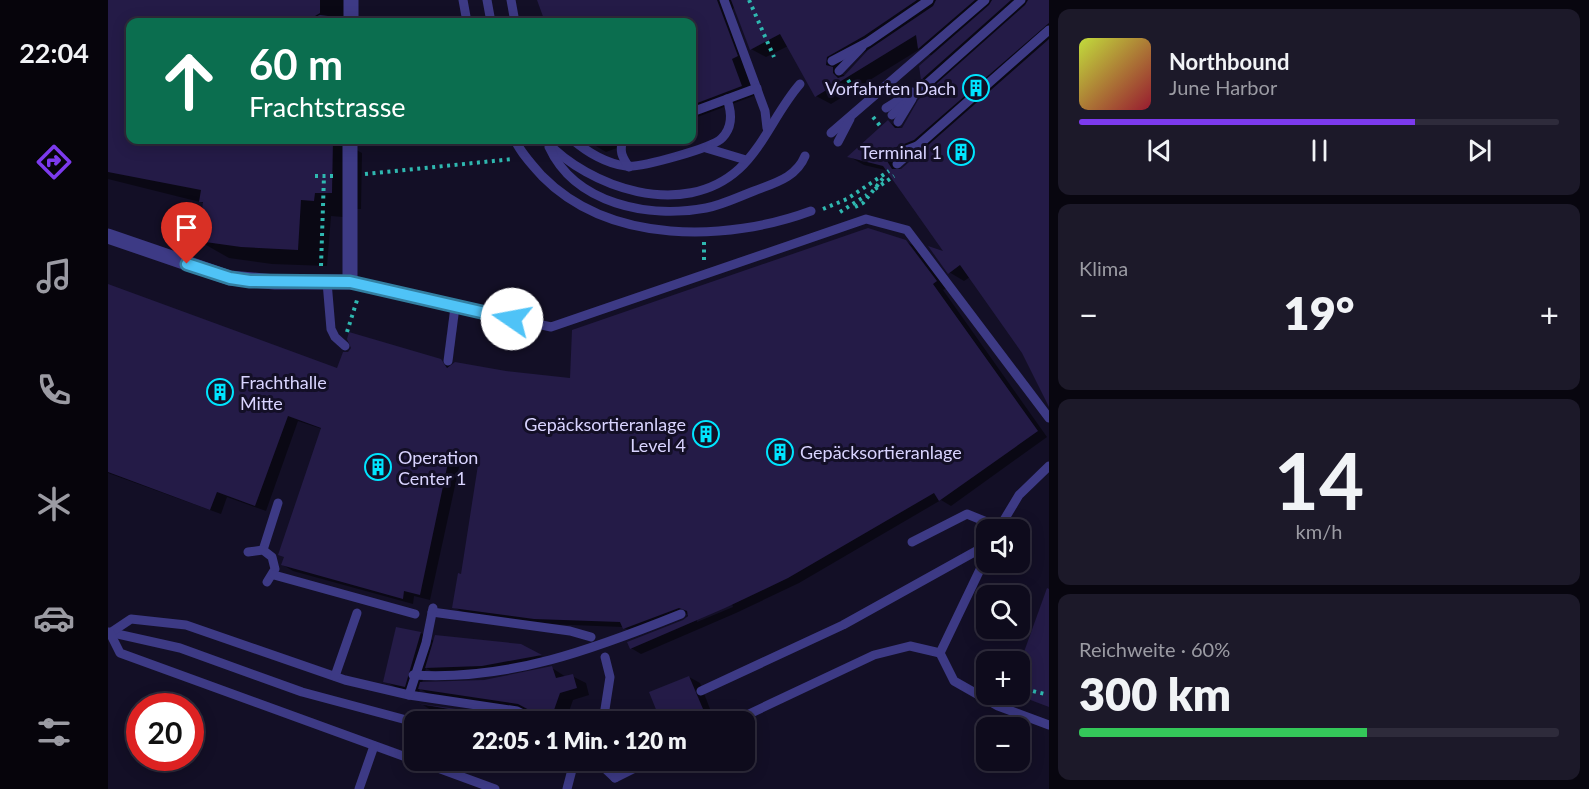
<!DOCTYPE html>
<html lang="de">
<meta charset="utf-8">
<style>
:root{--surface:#0e0b1c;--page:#1c1929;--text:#f1f3f6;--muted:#9b9ba3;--line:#2e2b3b;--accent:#7c3aed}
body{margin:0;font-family:Lato,sans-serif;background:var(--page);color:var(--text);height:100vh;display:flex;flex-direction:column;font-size:22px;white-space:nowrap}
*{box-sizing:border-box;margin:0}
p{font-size:20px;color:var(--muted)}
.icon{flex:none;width:33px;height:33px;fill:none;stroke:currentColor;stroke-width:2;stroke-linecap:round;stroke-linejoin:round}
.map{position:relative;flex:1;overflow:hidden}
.side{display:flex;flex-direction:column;gap:9px;padding:9px;background:#08060f;width:540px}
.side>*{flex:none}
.hud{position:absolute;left:18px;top:18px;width:570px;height:126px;border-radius:12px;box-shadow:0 3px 15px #0003,0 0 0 2px var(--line);background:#0b6e4f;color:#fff;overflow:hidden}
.buttons{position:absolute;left:868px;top:519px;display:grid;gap:12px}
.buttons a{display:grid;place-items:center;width:54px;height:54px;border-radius:12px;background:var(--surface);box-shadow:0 3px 15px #0003,0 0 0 2px var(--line);font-size:30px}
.speed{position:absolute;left:18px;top:693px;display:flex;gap:12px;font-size:30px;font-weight:700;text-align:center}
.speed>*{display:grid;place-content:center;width:78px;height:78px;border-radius:50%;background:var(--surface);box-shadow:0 3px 15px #0003,0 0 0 2px var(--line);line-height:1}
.speed .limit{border:9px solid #d22;background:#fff;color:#111}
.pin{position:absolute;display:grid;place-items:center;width:51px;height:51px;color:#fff;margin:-62px -26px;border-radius:50% 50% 50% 0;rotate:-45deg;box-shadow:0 0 6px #0007}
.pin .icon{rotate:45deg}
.me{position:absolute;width:66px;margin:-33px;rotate:282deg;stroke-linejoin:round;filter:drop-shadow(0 0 4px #0008)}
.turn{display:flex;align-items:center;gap:21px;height:126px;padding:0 24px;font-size:27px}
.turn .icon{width:78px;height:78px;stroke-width:2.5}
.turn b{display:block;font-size:42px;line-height:51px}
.big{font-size:45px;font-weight:800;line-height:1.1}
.side .card{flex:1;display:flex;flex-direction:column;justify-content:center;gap:9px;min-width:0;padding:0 21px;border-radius:12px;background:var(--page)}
.side .dial{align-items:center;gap:0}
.dial b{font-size:78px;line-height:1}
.song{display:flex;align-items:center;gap:18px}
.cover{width:72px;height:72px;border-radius:9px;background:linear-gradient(135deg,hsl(70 70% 55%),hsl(350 70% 35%))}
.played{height:6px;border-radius:3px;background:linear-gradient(90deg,var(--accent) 70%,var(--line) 70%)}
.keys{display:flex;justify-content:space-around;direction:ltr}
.heat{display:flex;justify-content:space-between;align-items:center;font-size:33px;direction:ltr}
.charge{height:9px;border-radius:4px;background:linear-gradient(90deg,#34c759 60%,var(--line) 0)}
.trip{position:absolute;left:296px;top:711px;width:351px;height:60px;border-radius:12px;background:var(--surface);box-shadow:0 3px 15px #0003,0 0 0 2px var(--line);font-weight:800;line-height:60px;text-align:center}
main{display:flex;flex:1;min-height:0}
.menu{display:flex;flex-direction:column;width:108px;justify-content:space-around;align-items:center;background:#06040b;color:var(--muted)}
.menu .icon{width:42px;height:42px}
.menu .selected{color:var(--accent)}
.menu b{font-size:27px;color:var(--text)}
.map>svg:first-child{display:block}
</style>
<main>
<nav class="menu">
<b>22:04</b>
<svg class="icon selected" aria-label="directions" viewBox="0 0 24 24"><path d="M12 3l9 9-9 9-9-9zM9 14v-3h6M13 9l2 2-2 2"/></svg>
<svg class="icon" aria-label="music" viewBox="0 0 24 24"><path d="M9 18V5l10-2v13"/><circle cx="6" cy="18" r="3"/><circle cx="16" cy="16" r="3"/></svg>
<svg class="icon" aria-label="phone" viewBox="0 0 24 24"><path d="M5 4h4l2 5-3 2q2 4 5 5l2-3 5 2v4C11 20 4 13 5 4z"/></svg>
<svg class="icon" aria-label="climate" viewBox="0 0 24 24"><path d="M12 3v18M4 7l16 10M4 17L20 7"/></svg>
<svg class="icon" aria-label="car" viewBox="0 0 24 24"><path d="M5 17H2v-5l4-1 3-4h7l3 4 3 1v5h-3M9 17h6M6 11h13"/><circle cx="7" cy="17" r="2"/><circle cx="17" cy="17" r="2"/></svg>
<svg class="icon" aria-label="filters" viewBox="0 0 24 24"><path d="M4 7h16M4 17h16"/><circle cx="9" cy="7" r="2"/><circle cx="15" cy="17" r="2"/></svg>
</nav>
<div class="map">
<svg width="941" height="789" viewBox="0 0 941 789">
<rect width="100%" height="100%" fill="#130f26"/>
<g fill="#0007" fill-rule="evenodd">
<path d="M0 0H242L241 22H22V140H238L237 144 254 153 253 209H236L235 217 223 216 219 266 164 264 121 258 91 241 96 203 0 179Z"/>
<path d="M430 0H941V395L915 352 862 277 856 281 841 272 839 254 781 171 756 165 742 157 780 122 795 129 828 87 815 79 813 66 824 56 812 49 723 104 708 96 680 46 658 57 643 49 627 5 624 11 648 95 584 119V22H439ZM762 49 737 76 732 73 735 63ZM817 149 793 171 791 167 793 159Z"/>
<path d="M482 140H531L498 152 483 143Z"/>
<path d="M797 241 808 247 839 288 835 290 939 437 843 506 833 500 691 583 628 613 533 654 523 648 576 622 581 613 526 634 515 627 438 624 356 613 346 607 354 575 371 467 352 463 322 600 306 596 305 604 185 571 175 565 214 429 190 421 158 511 119 497 113 514 0 473V286L230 370 333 361 343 366 463 379ZM624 604 625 607 589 622V618Z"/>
<path d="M289 628 313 633 326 641 413 645 445 663 332 676 318 668 314 683 376 681 444 668 458 677 464 676 478 683 481 695 465 700 459 717 454 722H448L425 711 325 696 312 689 310 694 291 689 277 681Z"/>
<path d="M581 677 592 683 607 722H554Z"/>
<path d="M315 705 395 717 403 722 323 710Z"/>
</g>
<g fill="#241b47">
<path d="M0 0H212V13L207 16 206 22H22V140H225L224 193H207L206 201 193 200 190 250 133 247 90 241 95 202H91L93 190 0 172Z"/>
<path d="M429 0H609L630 56 624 59 634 86 584 105V22H437Z"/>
<path d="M623 0H809L756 36 719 57 718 65 725 67V73L730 78 736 76 760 50 825 6 828 0H867L810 49 808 35 707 97 672 34 642 50Z"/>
<path d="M884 0H903L813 80 811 66 881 5Z"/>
<path d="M920 0H941V23L806 140 781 150 776 156 784 169H793L941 39V407L914 353 852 265 840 274 820 246 835 251 775 166 739 157 780 120 787 128H794L810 100 917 5Z"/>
<path d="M760 228 798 240 829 281 825 284 930 431 831 501 826 493 680 578 617 608 522 649 519 642 575 620 580 616 579 611 571 608 515 629 512 622 426 619 344 608 350 573 353 574 370 465 341 458 312 595 296 591 295 599 173 565 176 557 170 555 213 428 180 416 147 506 109 492 102 510 0 472V284L229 368 235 352H240L243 348 239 339 241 332 333 359 339 368 347 362 398 371 462 378 464 330Z"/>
<path d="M939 588 941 589V707L912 696V663Z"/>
<path d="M288 627 313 632 297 687 275 682Z"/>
<path d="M327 635 413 644 434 655 374 666 317 668Z"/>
<path d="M444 666 448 678 465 674 469 688 452 693 446 710 436 718 410 704 310 689 312 682 376 680Z"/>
<path d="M581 676 598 716 584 722H553L541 692Z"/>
<path d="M307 703 396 716 358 712Z"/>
</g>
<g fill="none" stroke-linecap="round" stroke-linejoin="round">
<g stroke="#2fb8b0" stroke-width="4" stroke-dasharray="3 4.5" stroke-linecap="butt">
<path d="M641 0 666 57"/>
<path d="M740 80 749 94"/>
<path d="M765 117 773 127"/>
<path d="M257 174 405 159"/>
<path d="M207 176H226"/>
<path d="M767 189 786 176"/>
<path d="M747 207 755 203 777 176"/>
<path d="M715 209 739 199 781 171"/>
<path d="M732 212 759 195"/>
<path d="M596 242V262"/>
<path d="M213 266 216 176"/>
<path d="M239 332 250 297"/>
<path d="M912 685 916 689 937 694"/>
</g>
<g stroke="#3d3a85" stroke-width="9">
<path d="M355 0 359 22"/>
<path d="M379 0 383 22"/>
<path d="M403 0 407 22"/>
<path d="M616 0 657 111 659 128"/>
<path d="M212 20 243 22"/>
<path d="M724 61 760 42 821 0"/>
<path d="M731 71 754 47"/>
<path d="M778 108 804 92"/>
<path d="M584 112 649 88"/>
<path d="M784 115 913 0"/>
<path d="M790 122 804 99"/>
<path d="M723 133 877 0"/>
<path d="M407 140C413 153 424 165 434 176 502 245 619 242 703 211"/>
<path d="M437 140C481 188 575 220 631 169 656 146 669 110 692 84"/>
<path d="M465 140C479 152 499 164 518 166 532 168 605 148 614 138 625 127 624 113 619 99"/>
<path d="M515 140C511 151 514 157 521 167"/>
<path d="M730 142 742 119"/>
<path d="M441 147C467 204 541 219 598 208 614 205 630 197 646 191 666 183 688 178 697 156"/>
<path d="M598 148 638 160"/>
<path d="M783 156 809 146"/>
<path d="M789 164 941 30"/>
<path d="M219 282 223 329 227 337 237 346"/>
<path d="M242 282 443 327 758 219 799 230 941 418"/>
<path d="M340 361 347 307"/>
<path d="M890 530 911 495 941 466"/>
<path d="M804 542 859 514 891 527"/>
<path d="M155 550 170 503"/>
<path d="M140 552 155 550 164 557 167 569 159 582"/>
<path d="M166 575 307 614"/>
<path d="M324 612 462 631 483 637"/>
<path d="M0 632 72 648 194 692 306 722"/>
<path d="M2 633 23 619 78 625 237 680 301 695 409 711 431 722"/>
<path d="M2 633 12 653 306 760"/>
<path d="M832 653 846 681 890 706 941 725"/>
<path d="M305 675C401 681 486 649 573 614"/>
<path d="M227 676 249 613"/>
<path d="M593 691 735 625 879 545"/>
<path d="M301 695 318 643 325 608"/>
<path d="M495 722 502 677 497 657"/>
<path d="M624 722 766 655 802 646 832 653 879 555"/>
<path d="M308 760 387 789"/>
<path d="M465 760 489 761 507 778"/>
<path d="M507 778 543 760"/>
<path d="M251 789 266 746"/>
<path d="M459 789 466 762"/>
</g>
<g stroke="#3d3a85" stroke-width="15">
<path d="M243 22V0"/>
<path d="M0 236 122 278 167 282H242V140"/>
</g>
</g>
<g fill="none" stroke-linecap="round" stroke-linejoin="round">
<defs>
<path id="route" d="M79 264 122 278 142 281 242 282 404 319"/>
</defs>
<use href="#route" stroke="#337fa1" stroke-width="15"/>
<use href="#route" stroke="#4fc3f7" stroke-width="10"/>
</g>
<defs>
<symbol id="building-ring" viewBox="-11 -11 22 22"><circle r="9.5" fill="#130f26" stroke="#00e5ff" stroke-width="1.5"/><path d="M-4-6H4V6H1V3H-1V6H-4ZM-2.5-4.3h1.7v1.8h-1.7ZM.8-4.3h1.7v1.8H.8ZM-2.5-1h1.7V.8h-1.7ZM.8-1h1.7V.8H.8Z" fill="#00e5ff"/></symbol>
</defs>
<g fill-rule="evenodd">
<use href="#building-ring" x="853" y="73" width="30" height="30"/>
<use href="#building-ring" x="838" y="137" width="30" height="30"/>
<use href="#building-ring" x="97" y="377" width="30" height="30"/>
<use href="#building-ring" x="583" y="419" width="30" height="30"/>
<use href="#building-ring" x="657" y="437" width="30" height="30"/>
<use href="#building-ring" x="255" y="452" width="30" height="30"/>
</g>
<g text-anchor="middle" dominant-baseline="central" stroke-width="6" stroke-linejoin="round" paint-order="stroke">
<g font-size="18" fill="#d9d4ff" stroke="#130f26" text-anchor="end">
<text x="848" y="88">Vorfahrten Dach</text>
<text x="834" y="152">Terminal 1</text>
<text x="132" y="382" text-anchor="start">Frachthalle<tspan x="132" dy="21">Mitte</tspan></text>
<text x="578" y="424">Gepäcksortieranlage<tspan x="578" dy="21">Level 4</tspan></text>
<text x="692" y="452" text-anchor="start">Gepäcksortieranlage</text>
<text x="290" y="457" text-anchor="start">Operation<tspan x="290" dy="21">Center 1</tspan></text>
</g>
</g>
</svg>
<div class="buttons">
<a><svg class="icon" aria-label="sound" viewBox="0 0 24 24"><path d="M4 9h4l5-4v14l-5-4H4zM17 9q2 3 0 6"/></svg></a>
<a><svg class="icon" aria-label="search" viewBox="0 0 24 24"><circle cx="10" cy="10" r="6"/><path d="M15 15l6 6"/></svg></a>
<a>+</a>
<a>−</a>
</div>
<div class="speed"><div class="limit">20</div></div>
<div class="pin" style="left:79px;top:264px;background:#d93025"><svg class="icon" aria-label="arrive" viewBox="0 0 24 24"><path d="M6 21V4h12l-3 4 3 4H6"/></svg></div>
<svg class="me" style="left:404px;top:319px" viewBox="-20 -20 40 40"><circle r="19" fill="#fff"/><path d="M0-13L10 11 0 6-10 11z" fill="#4fc3f7"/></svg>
<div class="trip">22:05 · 1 Min. · 120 m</div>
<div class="hud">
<div class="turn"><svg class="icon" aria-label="ahead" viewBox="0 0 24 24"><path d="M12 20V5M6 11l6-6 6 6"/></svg><div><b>60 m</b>Frachtstrasse</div></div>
</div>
</div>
<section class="side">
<div class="card">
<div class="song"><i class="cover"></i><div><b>Northbound</b><p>June Harbor</p></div></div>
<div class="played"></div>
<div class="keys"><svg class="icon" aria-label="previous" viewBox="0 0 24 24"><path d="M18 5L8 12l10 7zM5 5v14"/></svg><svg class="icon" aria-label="pause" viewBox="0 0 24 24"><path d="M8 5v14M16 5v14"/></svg><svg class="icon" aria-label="next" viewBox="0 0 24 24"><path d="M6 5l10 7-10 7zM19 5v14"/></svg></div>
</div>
<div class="card"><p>Klima</p>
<div class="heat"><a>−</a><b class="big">19°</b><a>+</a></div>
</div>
<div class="card dial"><b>14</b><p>km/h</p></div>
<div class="card"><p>Reichweite · 60%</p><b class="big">300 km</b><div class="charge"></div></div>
</section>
</main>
